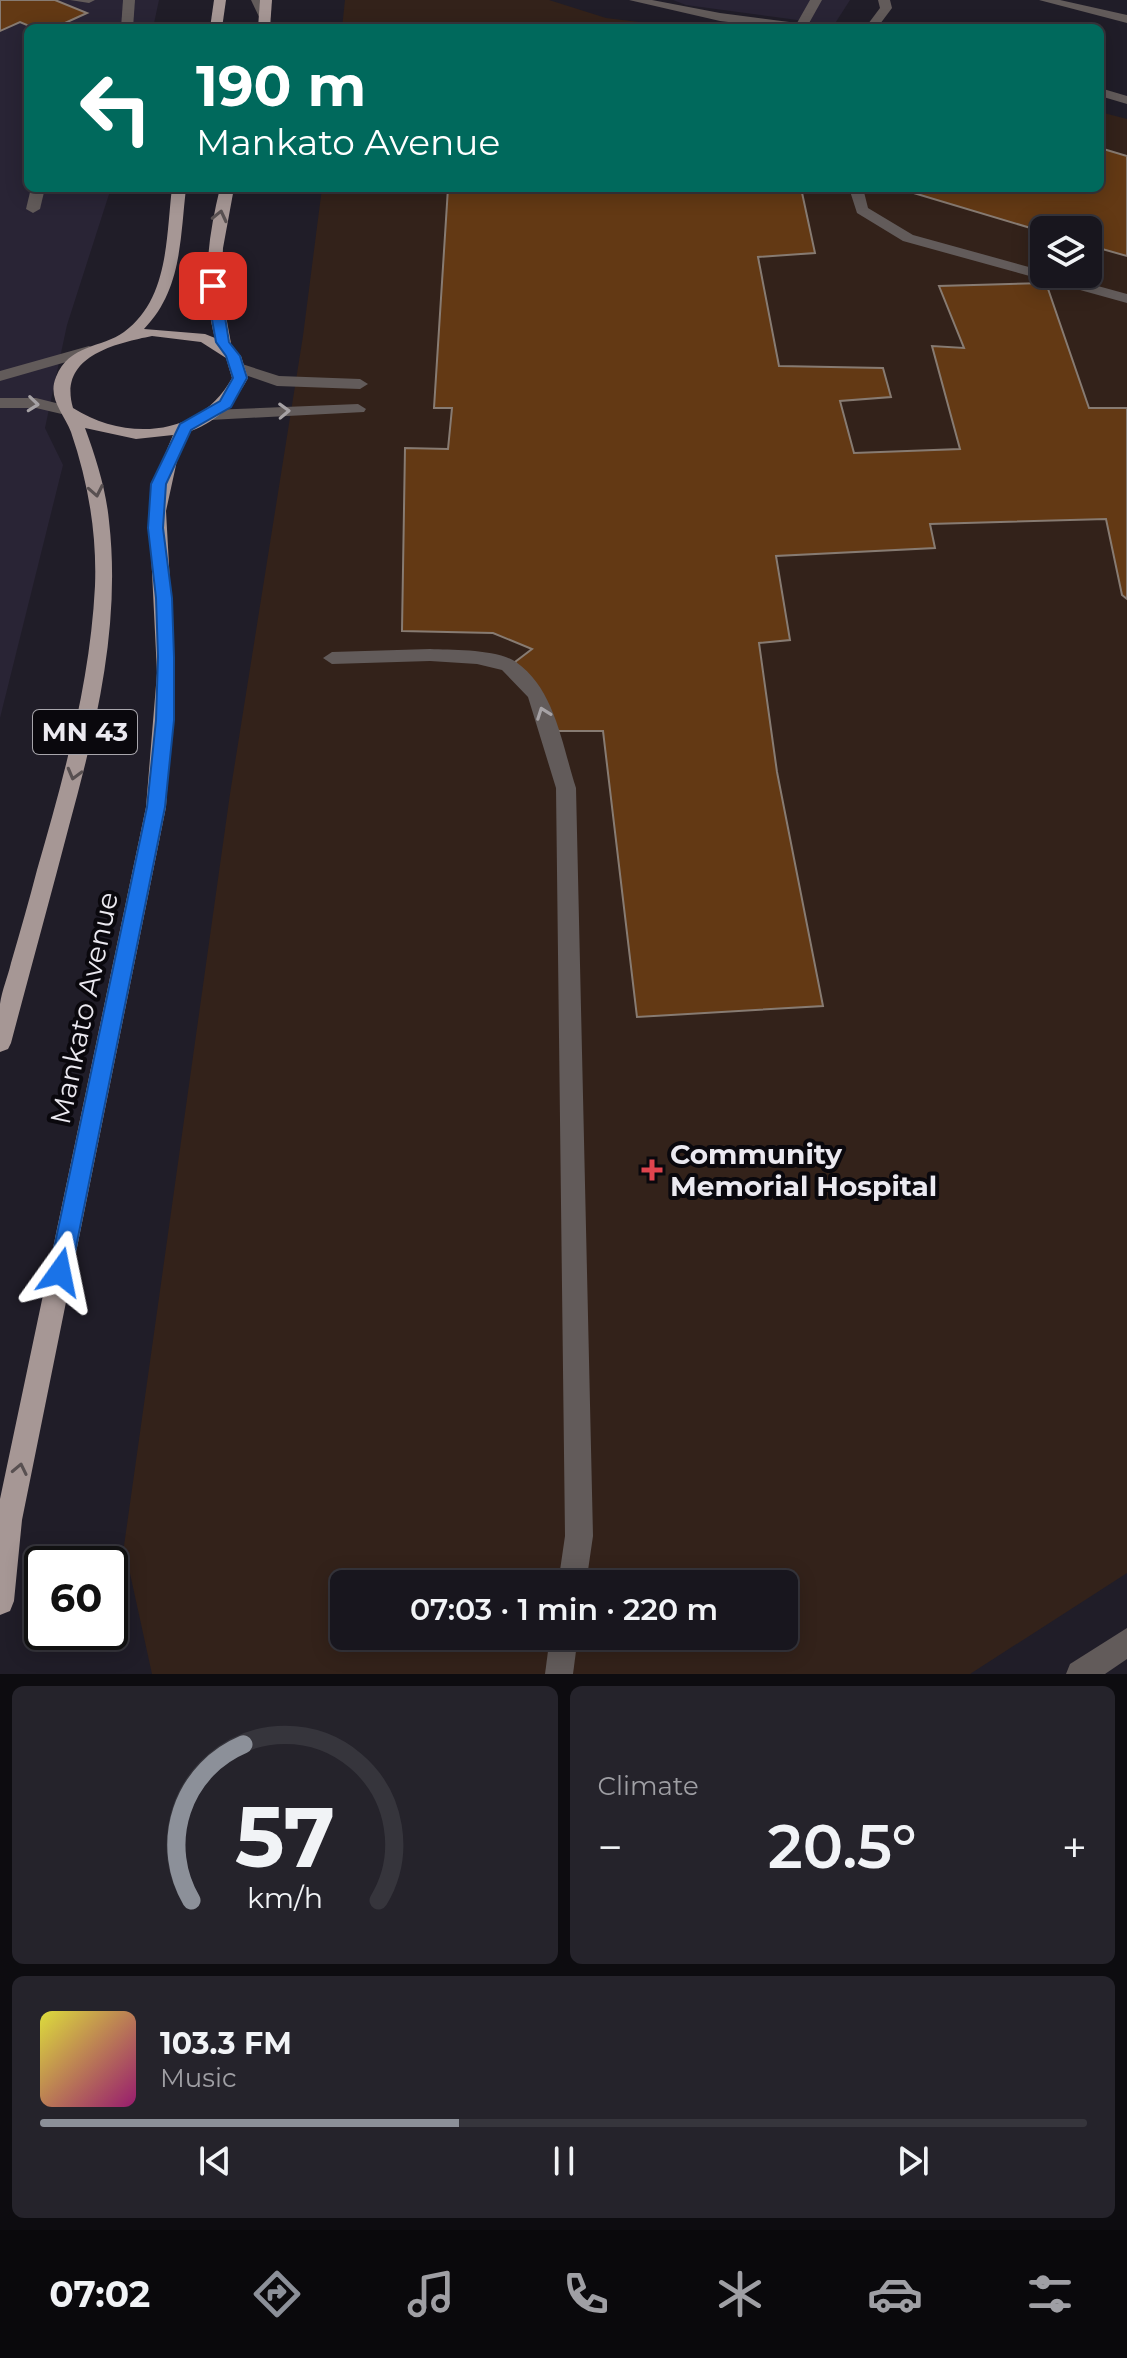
<!DOCTYPE html>
<meta charset="utf-8">
<style>
:root{--surface:#18161e;--page:#25232b;--text:#f1f3f6;--muted:#9f9fa4;--line:#36353c;--accent:#8c9099}
body{margin:0;font-family:Montserrat,sans-serif;background:var(--page);color:var(--text);height:100vh;display:flex;flex-direction:column;font-size:30px;white-space:nowrap}
*{box-sizing:border-box;margin:0}
p{font-size:26px;color:var(--muted)}
.icon{flex:none;width:44px;height:44px;fill:none;stroke:currentColor;stroke-width:2;stroke-linecap:round;stroke-linejoin:round}
.map{position:relative;height:1674px;overflow:hidden}
.sheet{display:flex;flex-direction:column;gap:12px;padding:12px;background:#0d0c10;flex:1}
.sheet>*{flex:none}
.hud{position:absolute;left:24px;top:24px;width:1080px;height:168px;border-radius:12px;box-shadow:0 4px 20px #0003,0 0 0 2px var(--line);background:#00695c;color:#fff;overflow:hidden}
.buttons{position:absolute;left:1030px;top:216px;display:grid;gap:16px}
.buttons a{display:grid;place-items:center;width:72px;height:72px;border-radius:12px;background:var(--surface);box-shadow:0 4px 20px #0003,0 0 0 2px var(--line);font-size:40px}
.speed{position:absolute;left:24px;top:1546px;display:flex;gap:16px;font-size:40px;font-weight:700;text-align:center}
.speed>*{display:grid;place-content:center;width:104px;height:104px;border-radius:50%;background:var(--surface);box-shadow:0 4px 20px #0003,0 0 0 2px var(--line);line-height:1}
.speed .limit{border:4px solid #111;border-radius:12px;background:#fff;color:#111}
.pin{position:absolute;display:grid;place-items:center;width:68px;height:68px;color:#fff;margin:-34px;border-radius:16px;box-shadow:0 4px 12px #0006}
.me{position:absolute;width:88px;margin:-44px;rotate:12deg;stroke-linejoin:round;filter:drop-shadow(0 0 6px #0008)}
.turn{display:flex;align-items:center;gap:28px;height:168px;padding:0 40px;font-size:36px}
.turn .icon{width:104px;height:104px;stroke-width:2.5}
.turn b{display:block;font-size:56px;line-height:68px}
.big{font-size:60px;font-weight:600;line-height:1.1}
.sheet .tile{flex:1;display:flex;flex-direction:column;justify-content:center;gap:12px;min-width:0;padding:0 28px;border-radius:12px;background:var(--page)}
.sheet .dial{align-items:center;gap:0}
.dial svg{height:208px;overflow:visible;fill:none;stroke:var(--line);stroke-width:7;stroke-linecap:round;text-anchor:middle}
.dial text{fill:var(--text);stroke:none}
.song{display:flex;align-items:center;gap:24px}
.cover{width:96px;height:96px;border-radius:12px;background:linear-gradient(135deg,hsl(60 70% 55%),hsl(320 70% 35%))}
.played{height:8px;border-radius:4px;background:linear-gradient(90deg,var(--accent) 40%,var(--line) 40%)}
.keys{display:flex;justify-content:space-around;direction:ltr}
.heat{display:flex;justify-content:space-between;align-items:center;font-size:44px;direction:ltr}
.sheet .tiles{flex:1;display:grid;gap:12px;grid-template-columns:1fr 1fr}
.tile:last-child{grid-column:span 2}
.trip{position:absolute;left:330px;top:1570px;width:468px;height:80px;border-radius:12px;background:var(--surface);box-shadow:0 4px 20px #0003,0 0 0 2px var(--line);font-weight:600;line-height:80px;text-align:center}
.tabs{display:flex;height:128px;justify-content:space-around;align-items:center;background:#0a090c;color:var(--muted)}
.tabs .icon{width:56px;height:56px}
.tabs .active{color:var(--accent)}
.tabs b{font-size:36px;color:var(--text)}
.map>svg:first-child{display:block}
</style>
<div class="map">
<svg width="1127" height="1674" viewBox="0 0 1127 1674">
<rect width="100%" height="100%" fill="#201d28"/>
<g fill="#292435">
<path d="M0 0H159L153 28H28V188H111L67 325 45 428 63 465 0 718Z"/>
<path d="M673 0H850L834 25 686 5Z"/>
</g>
<g fill="#33221a" fill-rule="evenodd">
<path d="M345 0H549L606 18 688 28H342Z"/>
<path d="M1100 112 1127 119V1573L970 1674H152L124 1546 230 794 303 336 322 188H1100ZM1044 230H1088V274H1044ZM344 1584H784V1636H344Z"/>
</g>
<g fill="#633914" stroke="#877b72" stroke-width="2">
<path d="M0 0H55L87 13 54 28H34L20 22 0 31Z"/>
<path d="M1100 148 1127 156V256L1088 245V230L1044 232 897 188H1100Z"/>
<path d="M448 188H801L815 253 758 257 779 366 883 368 891 397 840 401 854 453 960 449 932 346 964 348 939 286 1046 283 1089 408H1127V599L1122 595 1106 519 930 524 935 548 776 556 790 640 759 643 777 772 823 1006 637 1017 603 731H558L515 662 532 649 493 633 402 631 405 448 448 449 452 408H434Z"/>
</g>
<g fill="none" stroke-linecap="round" stroke-linejoin="round">
<g fill="#625b5a" fill-rule="evenodd">
<path d="M70 0H95L89 3Z"/>
<path d="M123 0H135L133 28H121Z"/>
<path d="M251 0H263L269 21H261Z"/>
<path d="M629 0H652L720 13 797 23 810 0H822L808 25 814 28H780L720 21Z"/>
<path d="M878 0H890L892 8 877 28H865L880 8Z"/>
<path d="M1039 0H1060L1127 15V23Z"/>
<path d="M1100 88 1127 96V104L1100 96Z"/>
<path d="M31 188H45L40 209 33 213 26 209Z"/>
<path d="M849 188H863L868 208 913 235 1127 294V303L903 241 857 213Z"/>
<path d="M89 346 94 348V354L0 381V371Z"/>
<path d="M239 363 279 376 360 379 368 384 360 389 277 386 234 371 231 368Z"/>
<path d="M0 398H36L72 407 74 410 66 415 36 408H0Z"/>
<path d="M358 404 366 409 364 412 210 420 202 415 210 410Z"/>
<path d="M430 649C452 650 497 649 516 662 555 689 562 745 576 788L593 1536 586 1584H558L565 1536 556 788 528 697 502 670 477 664 430 661 332 664 323 658 332 652Z"/>
<path d="M1127 1628V1659L1105 1674H1066L1070 1664Z"/>
<path d="M550 1636H578L573 1674H545Z"/>
</g>
<g fill="#a69795" fill-rule="evenodd">
<path d="M214 0H226L222 28H210Z"/>
<path d="M260 0H272L270 28H258Z"/>
<path d="M172 188H186C180 239 182 290 144 329L205 334 215 338C201 288 208 237 220 188H234L223 248 221 288 232 349 241 356 248 378C234 404 219 420 191 431L178 456 166 511 175 673 166 807 22 1520 14 1601 10 1611 0 1615V1499L146 807 157 673 149 511 153 483 173 435 136 439 85 428C96 458 106 489 109 521 121 625 96 727 69 826 50 899 30 971 11 1043L8 1049 0 1052C0 1036 0 1019 0 1004 2 990 8 976 11 963 20 932 29 901 37 870 64 776 90 684 95 586 97 533 88 482 71 432 64 414 47 398 56 377 69 344 102 348 124 332 169 299 166 237 172 188ZM152 336 201 342 226 358 232 378C200 437 126 442 73 408 58 357 113 344 152 336Z"/>
</g>
</g>
<defs><path id="oneway-chevron" d="M-2-3.5L2.5 0L-2 3.5" fill="none" stroke-width="1.6" stroke-linecap="round" stroke-linejoin="round" transform="scale(2)"/></defs>
<g stroke="#585051">
<use href="#oneway-chevron" transform="translate(220 216) rotate(-77)"/>
<use href="#oneway-chevron" transform="translate(96 491) rotate(79)"/>
<use href="#oneway-chevron" transform="translate(74 774) rotate(105)"/>
<use href="#oneway-chevron" transform="translate(20 1469) rotate(-78)"/>
</g>
<g stroke="#a6a2a5">
<use href="#oneway-chevron" transform="translate(33 404) rotate(6)"/>
<use href="#oneway-chevron" transform="translate(284 411) rotate(-2)"/>
<use href="#oneway-chevron" transform="translate(543 713) rotate(-110)"/>
</g>
<path fill="#1a73e8" stroke="#114b97" stroke-width="2" d="M213 282 220 286 229 342 240 356 247 378 231 407 191 430 166 484 163 528 172 598 174 657V720L165 807 71 1272 68 1279 60 1282 52 1279 49 1272 147 807 156 720 158 657 156 598 148 528 151 484 180 424 220 401 233 378 226 356 216 342 206 286Z"/>
<path fill="#e0444e" stroke="#0a080d" stroke-width="3" d="M648 1158h8v8h8v8h-8v8h-8v-8h-8v-8h8z"/>
<g text-anchor="middle" dominant-baseline="central" stroke-width="8" stroke-linejoin="round" paint-order="stroke">
<rect fill="#0a080d" stroke="#a8a6ac" stroke-width="2" x="33" y="710" width="104" height="44" rx="6"/>
<g font-size="26" font-weight="bold" fill="#ebe9f0">
<text x="85" y="732">MN 43</text>
</g>
<g font-size="28" fill="#ebe9f0" stroke="#0a080d">
<text transform="translate(84 1008) rotate(-78)">Mankato Avenue</text>
</g>
<g font-size="28" font-weight="bold" fill="#ebe9f0" stroke="#0a080d" text-anchor="start">
<text x="670" y="1154">Community<tspan x="670" dy="32">Memorial Hospital</tspan></text>
</g>
</g>
</svg>
<div class="buttons">
<a><svg class="icon" aria-label="layers" viewBox="0 0 24 24"><path d="M12 4l9 5-9 5-9-5zM3 14l9 5 9-5"/></svg></a>
</div>
<div class="speed"><div class="limit">60</div></div>
<div class="pin" style="left:213px;top:286px;background:#d93025"><svg class="icon" aria-label="arrive" viewBox="0 0 24 24"><path d="M6 21V4h12l-3 4 3 4H6"/></svg></div>
<svg class="me" style="left:60px;top:1272px" viewBox="-20 -20 40 40"><path d="M0-17L14 15 0 8-14 15z" fill="#1a73e8" stroke="#fff" stroke-width="4"/></svg>
<div class="trip">07:03 · 1 min · 220 m</div>
<div class="hud">
<div class="turn"><svg class="icon" aria-label="left" viewBox="0 0 24 24"><path d="M17 20v-9H6M10 6l-5 5 5 5"/></svg><div><b>190 m</b>Mankato Avenue</div></div>
</div>
</div>
<section class="sheet">
<div class="tiles">
<div class="tile dial"><svg viewBox="0 0 100 80">
<path d="M14 69A42 42 0 1 1 86 69"/>
<path d="M14 69A42 42 0 0 1 34 9" stroke="#8c9099"/>
<text x="50" y="56" font-size="32" font-weight="700">57</text>
<text x="50" y="72" font-size="11">km/h</text>
</svg></div>
<div class="tile"><p>Climate</p>
<div class="heat"><a>−</a><b class="big">20.5°</b><a>+</a></div>
</div>
<div class="tile">
<div class="song"><i class="cover"></i><div><b>103.3 FM</b><p>Music</p></div></div>
<div class="played"></div>
<div class="keys"><svg class="icon" aria-label="previous" viewBox="0 0 24 24"><path d="M18 5L8 12l10 7zM5 5v14"/></svg><svg class="icon" aria-label="pause" viewBox="0 0 24 24"><path d="M8 5v14M16 5v14"/></svg><svg class="icon" aria-label="next" viewBox="0 0 24 24"><path d="M6 5l10 7-10 7zM19 5v14"/></svg></div>
</div>
</div>
</section>
<nav class="tabs">
<b>07:02</b>
<svg class="icon active" aria-label="directions" viewBox="0 0 24 24"><path d="M12 3l9 9-9 9-9-9zM9 14v-3h6M13 9l2 2-2 2"/></svg>
<svg class="icon" aria-label="music" viewBox="0 0 24 24"><path d="M9 18V5l10-2v13"/><circle cx="6" cy="18" r="3"/><circle cx="16" cy="16" r="3"/></svg>
<svg class="icon" aria-label="phone" viewBox="0 0 24 24"><path d="M5 4h4l2 5-3 2q2 4 5 5l2-3 5 2v4C11 20 4 13 5 4z"/></svg>
<svg class="icon" aria-label="climate" viewBox="0 0 24 24"><path d="M12 3v18M4 7l16 10M4 17L20 7"/></svg>
<svg class="icon" aria-label="car" viewBox="0 0 24 24"><path d="M5 17H2v-5l4-1 3-4h7l3 4 3 1v5h-3M9 17h6M6 11h13"/><circle cx="7" cy="17" r="2"/><circle cx="17" cy="17" r="2"/></svg>
<svg class="icon" aria-label="filters" viewBox="0 0 24 24"><path d="M4 7h16M4 17h16"/><circle cx="9" cy="7" r="2"/><circle cx="15" cy="17" r="2"/></svg>
</nav>
